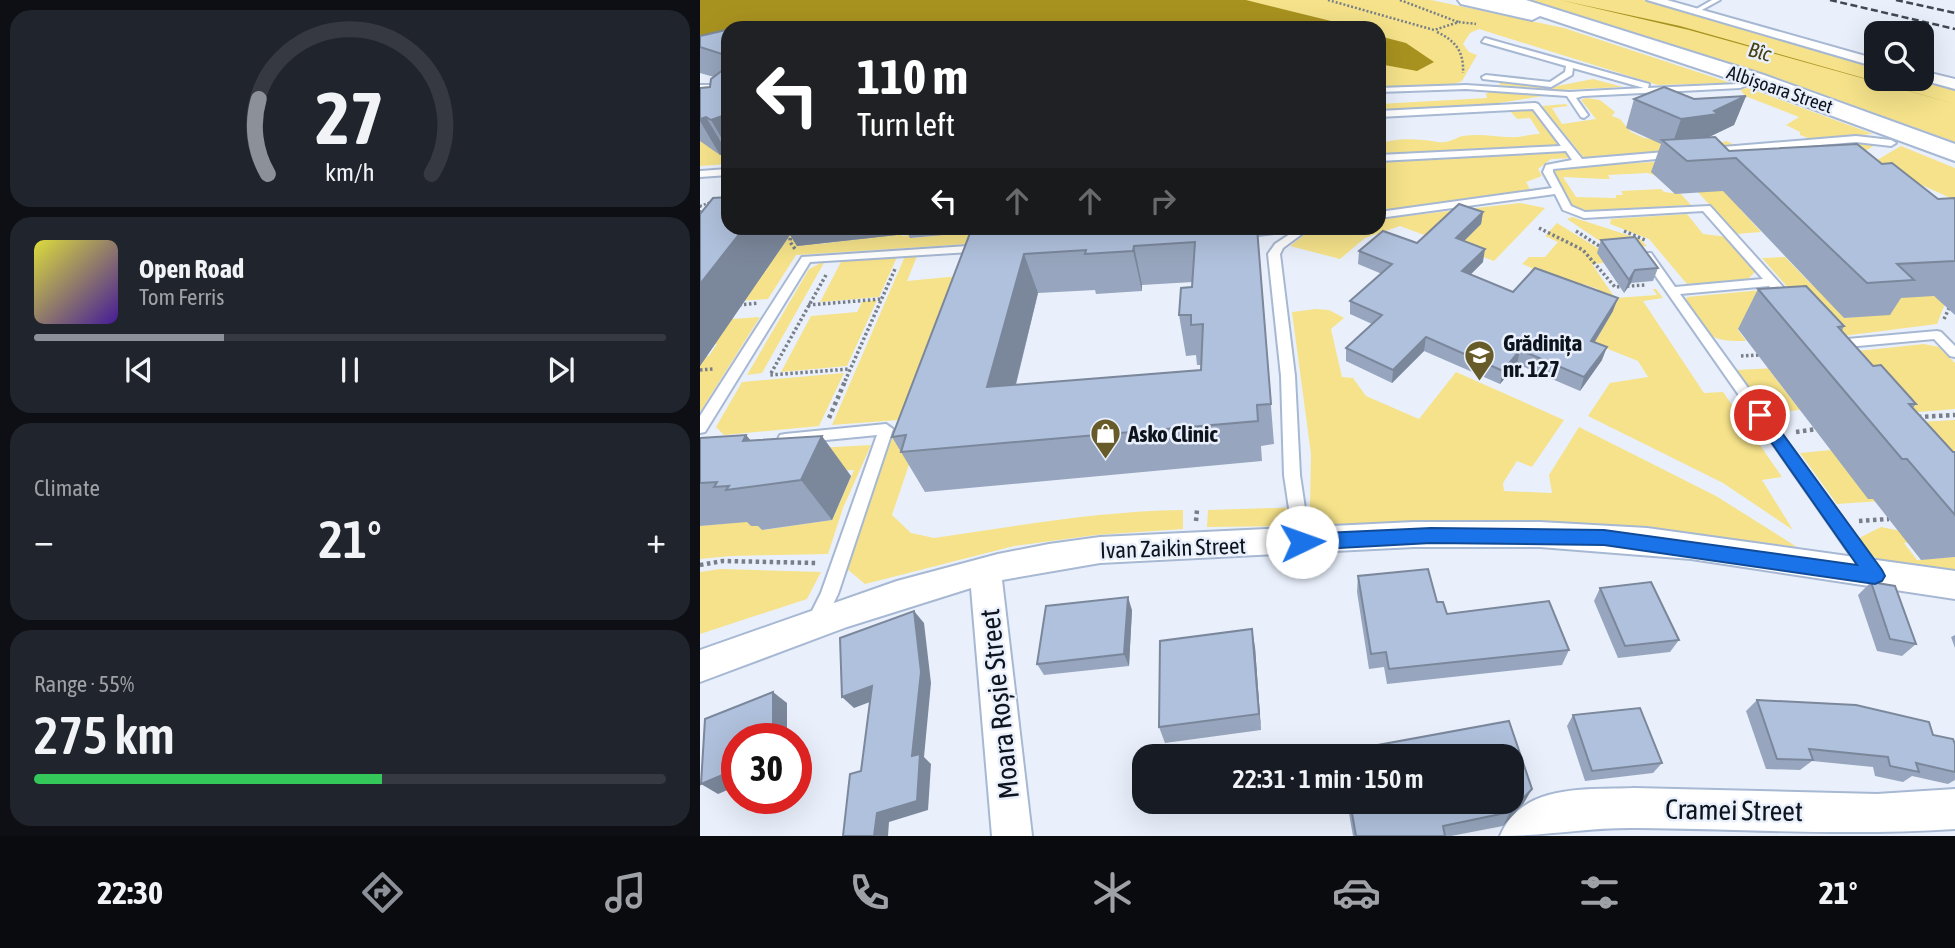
<!DOCTYPE html>
<meta charset="utf-8">
<style>
:root{--surface:#171b24;--page:#20242c;--text:#f1f3f6;--muted:#9ea1a6;--line:#363941;--accent:#8c9099}
body{margin:0;font-family:"Asap Condensed",sans-serif;background:var(--page);color:var(--text);height:100vh;display:flex;flex-direction:column;font-size:26px;white-space:nowrap}
*{box-sizing:border-box;margin:0}
p{font-size:23px;color:var(--muted)}
.icon{flex:none;width:38px;height:38px;fill:none;stroke:currentColor;stroke-width:2;stroke-linecap:round;stroke-linejoin:round}
.map{position:relative;flex:1;overflow:hidden}
.details{display:flex;flex-direction:column;gap:10px;padding:10px;background:#0d0f14;width:700px}
.details>*{flex:none}
.top-card{position:absolute;left:21px;top:21px;width:665px;height:214px;border-radius:21px;box-shadow:0 7px 28px #0002;background:#202124;color:#fff;overflow:hidden}
.tools{position:absolute;left:1164px;top:21px;display:grid;gap:14px}
.tools a{display:grid;place-items:center;width:70px;height:70px;border-radius:14px;background:var(--surface);box-shadow:0 7px 28px #0002;font-size:35px}
.speed{position:absolute;left:21px;top:723px;display:flex;gap:14px;font-size:35px;font-weight:700;text-align:center}
.speed>*{display:grid;place-content:center;width:91px;height:91px;border-radius:50%;background:var(--surface);box-shadow:0 7px 28px #0002;line-height:1}
.speed .limit{border:10px solid #d22;background:#fff;color:#111}
.pin{position:absolute;display:grid;place-items:center;width:60px;height:60px;color:#fff;margin:-30px;border:4px solid #fff;border-radius:50%;box-shadow:0 2px 7px #0007}
.me{position:absolute;width:77px;margin:-38px;rotate:87deg;stroke-linejoin:round;filter:drop-shadow(0 0 5px #0008)}
.turn{display:flex;align-items:center;gap:24px;height:147px;padding:0 21px;font-size:32px}
.turn .icon{width:91px;height:91px;stroke-width:2.5}
.turn b{display:block;font-size:49px;line-height:60px}
.lanes{display:flex;align-items:center;height:66px;padding:0 21px;background:#0003;justify-content:center;gap:35px;direction:ltr}
.lanes .off{opacity:.35}
.big{font-size:52px;font-weight:600;line-height:1.1}
.details .widget{flex:1;display:flex;flex-direction:column;justify-content:center;gap:10px;min-width:0;padding:0 24px;border-radius:21px;background:var(--page)}
.details .dial{align-items:center;gap:0}
.dial svg{height:182px;overflow:visible;fill:none;stroke:var(--line);stroke-width:7;stroke-linecap:round;text-anchor:middle}
.dial text{fill:var(--text);stroke:none}
.song{display:flex;align-items:center;gap:21px}
.cover{width:84px;height:84px;border-radius:10px;background:linear-gradient(135deg,hsl(60 70% 55%),hsl(260 70% 35%))}
.played{height:7px;border-radius:4px;background:linear-gradient(90deg,var(--accent) 30%,var(--line) 30%)}
.keys{display:flex;justify-content:space-around;direction:ltr}
.heat{display:flex;justify-content:space-between;align-items:center;font-size:38px;direction:ltr}
.charge{height:10px;border-radius:5px;background:linear-gradient(90deg,#34c759 55%,var(--line) 0)}
.trip{position:absolute;left:432px;top:744px;width:392px;height:70px;border-radius:21px;background:var(--surface);box-shadow:0 7px 28px #0002;font-weight:600;line-height:70px;text-align:center}
.tabs{display:flex;height:112px;justify-content:space-around;align-items:center;background:#090b0e;color:var(--muted)}
.tabs .icon{width:49px;height:49px}
.tabs .selected{color:var(--accent)}
.tabs b{font-size:32px;color:var(--text)}
main{display:flex;flex:1;min-height:0}
.map>svg:first-child{display:block}
</style>
<main>
<section class="details">
<div class="widget dial"><svg viewBox="0 0 100 80">
<path d="M14 69A42 42 0 1 1 86 69"/>
<path d="M14 69A42 42 0 0 1 10 36" stroke="#8c9099"/>
<text x="50" y="56" font-size="32" font-weight="700">27</text>
<text x="50" y="72" font-size="11">km/h</text>
</svg></div>
<div class="widget">
<div class="song"><i class="cover"></i><div><b>Open Road</b><p>Tom Ferris</p></div></div>
<div class="played"></div>
<div class="keys"><svg class="icon" aria-label="previous" viewBox="0 0 24 24"><path d="M18 5L8 12l10 7zM5 5v14"/></svg><svg class="icon" aria-label="pause" viewBox="0 0 24 24"><path d="M8 5v14M16 5v14"/></svg><svg class="icon" aria-label="next" viewBox="0 0 24 24"><path d="M6 5l10 7-10 7zM19 5v14"/></svg></div>
</div>
<div class="widget"><p>Climate</p>
<div class="heat"><a>−</a><b class="big">21°</b><a>+</a></div>
</div>
<div class="widget"><p>Range · 55%</p><b class="big">275 km</b><div class="charge"></div></div>
</section>
<div class="map">
<svg width="1255" height="836" viewBox="0 0 1255 836">
<rect width="100%" height="100%" fill="#e9f0fc"/>
<g fill="#f5e28a">
<path d="M0 0H731L864 28 1031 83 958 85 779 29 770 33 763 44 769 52 777 55 762 81 752 85 679 89V28H28Z"/>
<path d="M827 0H947L1176 64V79H1222L1255 85V142L1069 75Z"/>
<path d="M893 79 923 87 858 90 799 85 801 82 852 87Z"/>
<path d="M1048 88 1173 134 1111 139 1100 135V132L1086 125 1099 117 1045 96 1040 89Z"/>
<path d="M791 90 849 95 792 104 679 111V104L787 98 786 94Z"/>
<path d="M886 98 900 100 915 112 912 116 920 119 931 132 944 138 1009 146 1026 141 1040 147 884 158 842 106 866 104 868 106 852 108 862 124 896 119 881 100Z"/>
<path d="M831 107 836 110 861 145 679 156V145C693 137 720 139 737 142 750 144 756 137 763 136 780 133 796 137 810 137 822 138 828 134 840 134L830 118 817 119 810 111Z"/>
<path d="M28 121V164L0 166V122Z"/>
<path d="M1157 141 1177 144 1153 158 1200 263 1245 304 1237 324 1143 336 1127 332 1062 258 1085 257 1111 284 1119 283 1144 318 1189 314 1040 209 1061 232 1036 234 996 190 948 173 908 175 910 179H904L863 177 876 197 916 198V195H923L921 191 961 189 964 192 981 194 991 205 887 211 872 205 852 174 857 168 971 161Z"/>
<path d="M1201 146 1255 168V200L1184 168 1177 160Z"/>
<path d="M864 151 871 158 851 159 838 169 842 176 826 182 833 195 679 213V160Z"/>
<path d="M820 203 845 208 794 261 700 226 665 238 640 259 590 246 613 228H679V219Z"/>
<path d="M987 214 1003 234 1028 237 1055 272 1048 279 987 284 949 239 910 224 911 219Z"/>
<path d="M872 217 940 239 947 246 912 249 867 219Z"/>
<path d="M857 223 899 249 904 263 892 264 915 298 957 295 953 289H956L963 298 943 301 1004 393 1023 392 1082 477 1062 480 1093 530 1023 483 888 416 910 383 948 377 938 361 868 333 898 289 883 284 878 291 830 273 832 268 822 264 829 257H845L858 242 845 236Z"/>
<path d="M28 228H108L121 244 203 233 202 236 211 235V238L233 236 259 228H305L284 243 96 255 68 299 38 301 40 293 51 292 60 272H65L71 262Z"/>
<path d="M206 254H218L207 281 259 276 216 444 192 515 211 533 234 538C317 526 399 511 483 510V529L396 535 314 546 165 584 147 569 162 513 198 420 132 425Z"/>
<path d="M198 255 179 297 120 302 143 258Z"/>
<path d="M125 261 62 373 47 375 109 269Z"/>
<path d="M1062 290 1038 330 1046 341C1005 342 1008 333 985 303L987 297Z"/>
<path d="M177 300 147 366 81 372 111 316 157 312 162 302Z"/>
<path d="M616 309 629 310 644 318 631 329 642 377 653 378 666 396 719 419 756 372 864 420 832 467 817 461 803 483 804 491 852 493 849 475 879 427 1016 496 1097 547 965 530 808 523 507 527 508 510 610 507 611 454 592 312Z"/>
<path d="M60 317 0 412V357L9 356 17 344H12L32 319Z"/>
<path d="M1224 344 1239 347 1255 363V409L1194 414 1139 353Z"/>
<path d="M1076 368 1069 370 1100 410 1066 413 1036 370Z"/>
<path d="M144 373 119 426 24 435 16 427 42 382Z"/>
<path d="M1255 420V521L1202 423Z"/>
<path d="M171 445 143 508 128 554 30 556 0 559V526L53 521 65 525 63 530 132 520 154 470 133 471 25 453Z"/>
<path d="M1131 450 1179 498 1181 501 1137 504 1100 453Z"/>
<path d="M1181 527 1206 532 1214 542 1204 543 1217 560 1255 557V574C1226 569 1171 570 1157 539Z"/>
<path d="M21 569 121 572 107 599 0 634V572Z"/>
</g>
<g fill="#a8921f">
<path d="M0 0H546L631 21 649 28H28V51L0 52Z"/>
<path d="M860 0 980 26 1255 104 989 30Z"/>
<path d="M679 36 706 43 734 62 717 71 679 64Z"/>
</g>
<g fill="none" stroke-linecap="round" stroke-linejoin="round">
<defs>
<g id="lane">
<path d="M1012 0H1020L998 12 993 11Z"/>
<path d="M785 38 949 84 948 88 1039 84 1056 78 1060 80 1040 88 883 96 876 98 888 115 884 118 881 117 867 96 766 89 679 92V88L766 85 869 92 944 88 873 68 872 75 851 87 783 79 782 77 786 75 850 82 865 72 866 66 782 42Z"/>
<rect x="0" y="85" width="28" height="4"/>
<path d="M835 103 838 104 882 159 977 151 982 154 977 157 853 169V172L871 206 885 212 1010 206 1092 297V303H1084L1069 286 980 294 1178 567 1180 572 1178 577 1172 579 1166 577 941 255 943 253H951L975 287 1063 279 1003 211 884 218 863 210 855 194 679 218V212L852 188 843 172 846 165 872 160 866 151 679 161V155L861 146 833 109 679 117V111Z"/>
<path d="M1156 136 1191 140 1196 143 1191 146 1156 142 1011 154 1006 151 1011 148Z"/>
<path d="M28 169V175L0 177V171Z"/>
<path d="M307 228H318L286 251 110 262 5 432 0 433V416L102 257 283 245Z"/>
<path d="M553 228H594L589 231 559 235 555 234Z"/>
<path d="M599 228H610L583 248 580 254 595 376 600 475 610 542 608 547 602 549 596 547 594 542 584 475 581 376 568 254 575 244Z"/>
<path d="M1237 331 1241 332 1255 346V357L1250 356 1234 339 1136 348 1130 344 1136 340Z"/>
<path d="M186 424 193 429 138 594 121 629 115 631 109 629 106 623 121 593 177 435 85 444 80 443 78 439 80 435 85 434Z"/>
</g>
<g id="street">
<path d="M947 0H967L1176 59V67Z"/>
<path d="M1222 71 1255 79V89L1219 79Z"/>
<path d="M714 522H840L947 528 1255 571V599L991 559 840 547H714L400 563 302 580 332 836H292L271 588 147 627 0 682V650L197 581 298 554 349 544 400 537Z"/>
<path d="M934 788 1177 794 1255 789V829C1149 836 1043 829 937 828 890 827 846 836 800 836 822 783 886 790 934 788Z"/>
</g>
<path id="primary" d="M758 0H826L1064 75 1255 144V161L1048 85 840 16 832 20 761 4Z"/>
</defs>
<use href="#lane" stroke="#a7b8d3" stroke-width="4"/>
<use href="#street" stroke="#a7b8d3" stroke-width="4"/>
<use href="#primary" stroke="#a7b8d3" stroke-width="4"/>
<g stroke="#787f89" stroke-width="2.5" stroke-dasharray="2 2" stroke-linecap="butt">
<path d="M628 0 734 30 759 22 776 24"/>
<path d="M700 0 758 22"/>
<path d="M737 32C756 41 764 52 763 73"/>
<path d="M0 206 28 196"/>
<path d="M0 206V213"/>
</g>
<g stroke="#787f89" stroke-width="3.5" stroke-dasharray="2.5 2.5" stroke-linecap="butt">
<path d="M91 228 90 242 95 249"/>
<path d="M839 228 883 250 915 287 945 285"/>
<path d="M876 231 904 249"/>
<path d="M924 231 945 240"/>
<path d="M126 275 70 375 150 369"/>
<path d="M39 305 58 303"/>
<path d="M108 305 182 299"/>
<path d="M1244 319 1255 295"/>
<path d="M1041 356 1060 355"/>
<path d="M0 370 13 369"/>
<path d="M145 381 195 269"/>
</g>
<g stroke="#787f89" stroke-width="4.5" stroke-dasharray="3.5 3.5" stroke-linecap="butt">
<path d="M1218 417 1255 415"/>
<path d="M129 418 146 379"/>
<path d="M1096 432 1117 429"/>
<path d="M496 521 497 510"/>
<path d="M1159 521 1189 519"/>
<path d="M0 565 23 561 117 563"/>
</g>
<use href="#lane" fill="#fff" fill-rule="evenodd"/>
<use href="#street" fill="#fff" fill-rule="evenodd"/>
<use href="#primary" fill="#fff" fill-rule="evenodd"/>
<g stroke="#424852" stroke-width="2.5" stroke-dasharray="7 3.5" stroke-linecap="butt">
<path d="M1130 0 1255 29"/>
<path d="M1196 0 1255 13"/>
</g>
</g>
<g fill="#97a6be" fill-rule="evenodd">
<path d="M28 30V153L20 155 0 141V88L10 87 14 77 0 73V36Z"/>
<path d="M1046 96 1034 125 1009 137 1029 151 1182 164 1238 199 1255 198V315L1234 296 1201 298 1190 315 1144 318 1023 191 975 194 951 172 961 144 926 128 934 99H994Z"/>
<path d="M783 212 781 224 764 241 783 262 770 275 813 292 913 311 895 342 902 360 880 391 817 364 800 384 724 351 692 383 646 361V348L672 324 650 314V301L682 274 658 264 659 251 717 243Z"/>
<path d="M28 228H246L244 235 210 238 207 232 206 234 97 246 90 235 0 366Z"/>
<path d="M272 228H557L574 444 561 446 562 461 225 492 192 437ZM493 282 492 287 479 315 486 356 496 355 497 365H501V370L316 385 338 293 395 290 396 294 442 291V285Z"/>
<path d="M901 240 958 268 953 281 931 283 924 293 897 253Z"/>
<path d="M1058 289 1144 326 1142 331 1173 366 1216 404 1213 408 1253 452H1255V557L1221 560 1173 499H1168L1038 329Z"/>
<path d="M46 435 51 441 151 476 132 520 62 530 58 526H51L47 522 0 526V438Z"/>
<path d="M658 576 737 602 747 614 869 650 862 665 687 684 684 667 669 669 657 592Z"/>
<path d="M1171 582 1216 644 1202 656 1177 651 1158 595Z"/>
<path d="M900 588 979 640 970 652 918 658 894 601Z"/>
<path d="M432 610 429 666 344 675 337 664Z"/>
<path d="M1255 635V648L1251 637Z"/>
<path d="M555 647 561 730 465 743 459 727Z"/>
<path d="M1057 700 1233 735 1255 744V780L1248 784 1212 776 1203 782 1175 776 1173 767 1112 761 1100 770 1066 769 1046 711Z"/>
<path d="M873 715 962 763 953 773 885 781 867 726Z"/>
<path d="M648 802H812L824 803 803 826 751 836H653L648 808Z"/>
</g>
<g fill="#7b879b">
<path d="M1046 96 1034 125 1009 137 971 148 981 119 1014 111Z"/>
<path d="M28 114V149L11 120Z"/>
<path d="M6 117 27 152 20 155 0 121V119Z"/>
<path d="M783 212 781 224 754 251 756 238Z"/>
<path d="M44 228H205L207 232 206 234 97 246 90 235 0 366V284Z"/>
<path d="M241 228H246L244 235Z"/>
<path d="M434 246 442 285V291L433 251Z"/>
<path d="M785 249 783 262 760 285 762 271Z"/>
<path d="M324 254 338 293 305 427 287 387Z"/>
<path d="M935 270 931 283 924 293 929 280Z"/>
<path d="M918 298 913 311 887 354 891 341Z"/>
<path d="M726 337 724 351 692 383 693 370Z"/>
<path d="M907 347 902 360 880 391 884 377Z"/>
<path d="M820 350 817 364 800 384 803 371Z"/>
<path d="M46 435 79 475 43 441Z"/>
<path d="M122 436 151 476 132 520 101 480Z"/>
<path d="M428 597 432 610 429 666 424 654Z"/>
<path d="M214 611 224 623 231 683 224 757 231 764 228 810 189 822 188 836H174L177 813Z"/>
<path d="M552 629 555 647 561 730 559 714Z"/>
<path d="M172 686 183 697 154 708 142 697Z"/>
<path d="M73 692 87 703V738H73Z"/>
<path d="M37 769V786L18 794 1 784Z"/>
<path d="M832 789 824 803 803 826 810 812Z"/>
</g>
<g fill="#b0c1dd" stroke="#7b879b" stroke-width="2" fill-rule="evenodd">
<path d="M26 30H28V56L0 47V36Z"/>
<path d="M28 66V114L11 120 6 117 0 119V88L10 87 11 79Z"/>
<path d="M964 87 994 99 1046 96 1014 111 1018 114 981 119 934 99Z"/>
<path d="M1015 137 1029 151 1157 144 1182 164 1192 163 1238 199 1255 198V261L1197 264 1214 280 1167 283 1036 158 987 161 962 140Z"/>
<path d="M28 197V228H44L0 284V214L13 198Z"/>
<path d="M759 204 783 212 756 238 785 249 762 271 813 292 835 268 918 298 891 341 907 347 884 377 820 350 803 371 726 337 693 370 646 348 682 315 650 301 692 264 659 251 683 231 717 243Z"/>
<path d="M272 228H557L571 404 557 405 558 421 201 452 206 435 192 437ZM495 242 492 287 481 288 479 315H491V325L503 324 501 370 287 387 324 254 386 250 385 254 433 251 434 246Z"/>
<path d="M935 237 958 268 935 270 929 280 901 240Z"/>
<path d="M1106 286 1144 326 1138 327 1173 366 1181 365 1208 395 1216 404H1209L1253 452H1255V515L1207 459H1202L1058 289Z"/>
<path d="M46 435 43 441 122 436 101 480 26 490 29 486 14 487 17 482 0 483V438Z"/>
<path d="M728 569 737 602H743L747 614 849 601 869 650 689 669 686 652 671 654 658 576Z"/>
<path d="M951 582 979 640 925 646 900 588Z"/>
<path d="M1171 582 1195 586 1216 644 1190 639Z"/>
<path d="M428 597 424 654 337 664 346 606Z"/>
<path d="M214 611 221 672 212 756 220 754 217 801 177 813 174 836H143L150 774 161 771 172 686 142 697 140 638Z"/>
<path d="M552 629 559 714 459 727 460 641Z"/>
<path d="M73 692V738H37V769L1 784 5 719Z"/>
<path d="M1057 700 1156 705 1229 722 1233 735 1253 739 1255 744V772L1216 763 1219 772 1190 766 1188 757 1109 749 1113 760 1077 759Z"/>
<path d="M940 708 962 763 892 771 873 715Z"/>
<path d="M809 721 832 789 810 812 743 826 745 836H656L650 802H812V756H671L678 745Z"/>
</g>
<path fill="#1a73e8" stroke="#114b97" stroke-width="2" d="M1060 409 1066 411 1182 570 1185 576 1182 581 1175 584 904 545 731 543 602 550 593 542 602 534 731 528 904 530 1157 565 1055 419 1052 415Z"/>
<defs>
<symbol id="school-pin" viewBox="-11 -11 22 30"><path d="M0 17L-7.5 6A9.5 9.5 0 1 1 7.5 6Z" fill="#675c29" stroke="#e9f0fc"/><path d="M0-5L7-2L0 1L-7-2ZM-4 1L0 2.5L4 1V4Q0 6-4 4Z" fill="#fff"/></symbol>
<symbol id="shop-pin" viewBox="-11 -11 22 30"><path d="M0 17L-7.5 6A9.5 9.5 0 1 1 7.5 6Z" fill="#675c29" stroke="#e9f0fc"/><path d="M-5-2.5h2.3a2.7 3.5 0 0 1 5.4 0H5L5.5 6h-11ZM-1.5-2.5h3a1.5 2.3 0 0 0-3 0Z" fill="#fff"/></symbol>
</defs>
<g fill-rule="evenodd">
<use href="#school-pin" x="762" y="338" width="35" height="47"/>
<use href="#shop-pin" x="388" y="416" width="35" height="47"/>
</g>
<g text-anchor="middle" dominant-baseline="central" stroke-width="5" stroke-linejoin="round" paint-order="stroke">
<g font-size="19" fill="#0e141d" stroke="#e9f0fc">
<text transform="translate(1080 89) rotate(19)">Albișoara Street</text>
</g>
<g font-size="21" font-style="italic" fill="#473e12" stroke="#e9f0fc">
<text transform="translate(1060 51) rotate(15)">Bîc</text>
</g>
<g font-size="23" font-weight="bold" fill="#0e141d" stroke="#e9f0fc" text-anchor="start">
<text x="803" y="343">Grădinița<tspan x="803" dy="26">nr. 127</tspan></text>
<text x="428" y="434">Asko Clinic</text>
</g>
<g font-size="23" fill="#0e141d" stroke="#e9f0fc">
<text transform="translate(473 548) rotate(-2)">Ivan Zaikin Street</text>
</g>
<g font-size="28" fill="#0e141d" stroke="#e9f0fc">
<text transform="translate(299 704) rotate(-96)">Moara Roșie Street</text>
<text transform="translate(1034 810) rotate(1)">Cramei Street</text>
</g>
</g>
</svg>
<div class="tools">
<a><svg class="icon" aria-label="search" viewBox="0 0 24 24"><circle cx="10" cy="10" r="6"/><path d="M15 15l6 6"/></svg></a>
</div>
<div class="speed"><div class="limit">30</div></div>
<div class="pin" style="left:1060px;top:415px;background:#d93025"><svg class="icon" aria-label="arrive" viewBox="0 0 24 24"><path d="M6 21V4h12l-3 4 3 4H6"/></svg></div>
<svg class="me" style="left:602px;top:542px" viewBox="-20 -20 40 40"><circle r="19" fill="#fff"/><path d="M0-13L10 11 0 6-10 11z" fill="#1a73e8"/></svg>
<div class="trip">22:31 · 1 min · 150 m</div>
<div class="top-card">
<div class="turn"><svg class="icon" aria-label="left" viewBox="0 0 24 24"><path d="M17 20v-9H6M10 6l-5 5 5 5"/></svg><div><b>110 m</b>Turn left</div></div>
<div class="lanes"><svg class="icon" aria-label="left" viewBox="0 0 24 24"><path d="M17 20v-9H6M10 6l-5 5 5 5"/></svg><svg class="icon off" aria-label="ahead" viewBox="0 0 24 24"><path d="M12 20V5M6 11l6-6 6 6"/></svg><svg class="icon off" aria-label="ahead" viewBox="0 0 24 24"><path d="M12 20V5M6 11l6-6 6 6"/></svg><svg class="icon off" aria-label="right" viewBox="0 0 24 24"><path d="M7 20v-9h11M14 6l5 5-5 5"/></svg></div>
</div>
</div>
</main>
<nav class="tabs">
<b>22:30</b>
<svg class="icon selected" aria-label="directions" viewBox="0 0 24 24"><path d="M12 3l9 9-9 9-9-9zM9 14v-3h6M13 9l2 2-2 2"/></svg>
<svg class="icon" aria-label="music" viewBox="0 0 24 24"><path d="M9 18V5l10-2v13"/><circle cx="6" cy="18" r="3"/><circle cx="16" cy="16" r="3"/></svg>
<svg class="icon" aria-label="phone" viewBox="0 0 24 24"><path d="M5 4h4l2 5-3 2q2 4 5 5l2-3 5 2v4C11 20 4 13 5 4z"/></svg>
<svg class="icon" aria-label="climate" viewBox="0 0 24 24"><path d="M12 3v18M4 7l16 10M4 17L20 7"/></svg>
<svg class="icon" aria-label="car" viewBox="0 0 24 24"><path d="M5 17H2v-5l4-1 3-4h7l3 4 3 1v5h-3M9 17h6M6 11h13"/><circle cx="7" cy="17" r="2"/><circle cx="17" cy="17" r="2"/></svg>
<svg class="icon" aria-label="filters" viewBox="0 0 24 24"><path d="M4 7h16M4 17h16"/><circle cx="9" cy="7" r="2"/><circle cx="15" cy="17" r="2"/></svg>
<b>21°</b>
</nav>
